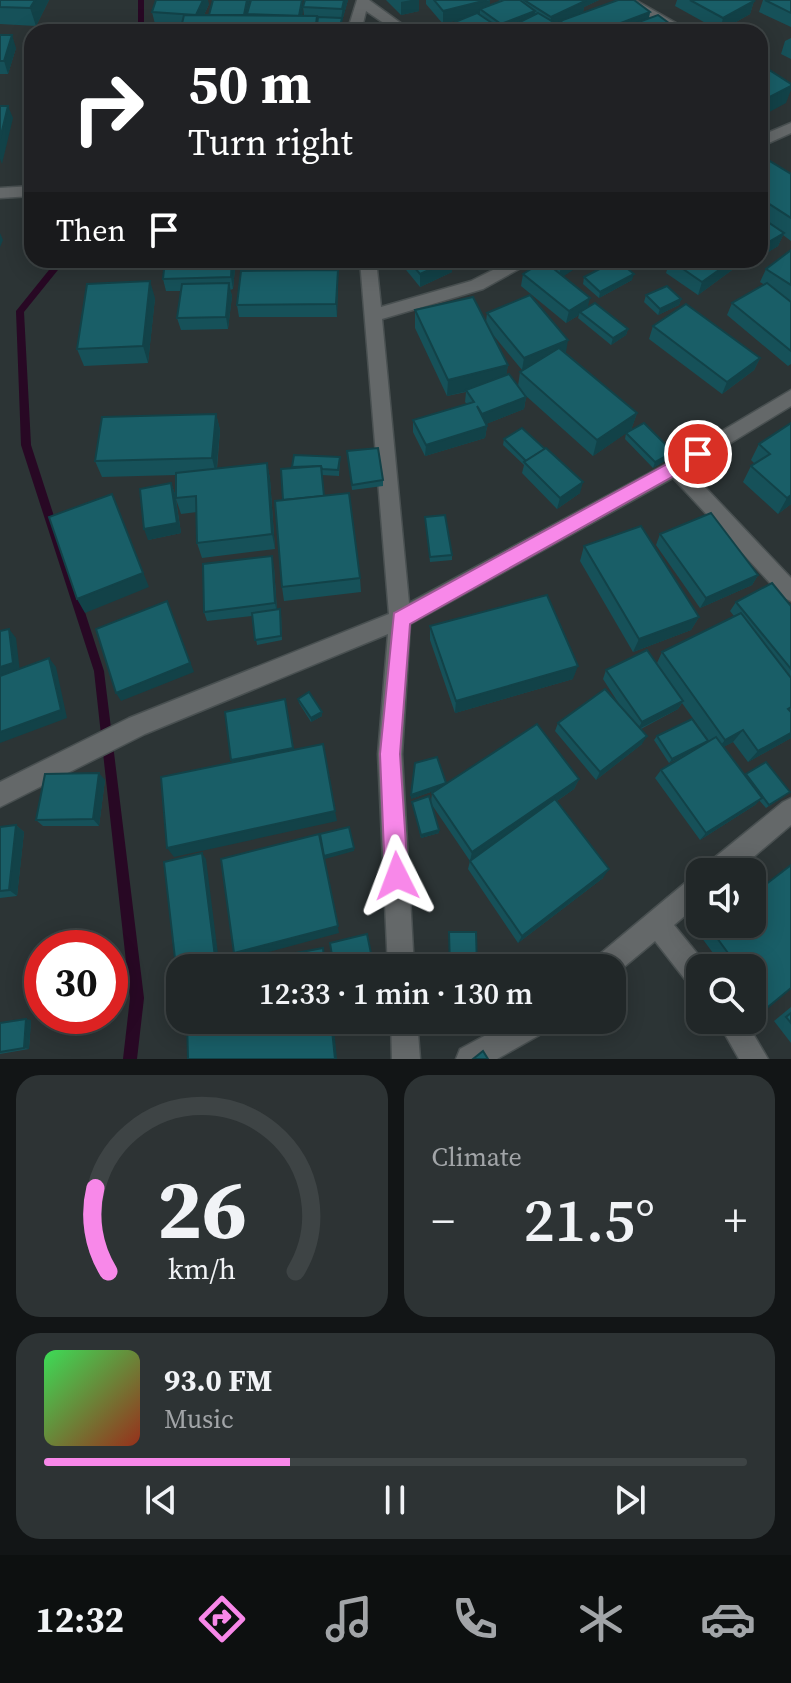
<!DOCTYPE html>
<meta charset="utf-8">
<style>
:root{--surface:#212728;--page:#2d3334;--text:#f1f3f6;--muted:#a2a5a8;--line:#3e4445;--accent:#f888e9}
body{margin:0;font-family:"Source Serif 4",serif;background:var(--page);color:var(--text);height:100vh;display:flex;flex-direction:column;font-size:30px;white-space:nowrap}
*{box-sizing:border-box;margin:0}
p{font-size:26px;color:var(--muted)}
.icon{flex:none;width:44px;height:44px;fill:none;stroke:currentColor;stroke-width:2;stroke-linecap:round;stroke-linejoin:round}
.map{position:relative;height:1059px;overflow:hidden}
.sheet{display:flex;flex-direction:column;gap:16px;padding:16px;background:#121516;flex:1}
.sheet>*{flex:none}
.top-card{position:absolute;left:24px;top:24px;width:744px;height:244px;border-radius:24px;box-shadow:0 4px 20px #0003,0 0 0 2px var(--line);background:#202124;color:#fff;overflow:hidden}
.controls{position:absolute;left:686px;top:858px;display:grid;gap:16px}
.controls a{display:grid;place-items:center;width:80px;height:80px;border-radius:16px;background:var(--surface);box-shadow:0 4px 20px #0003,0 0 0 2px var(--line);font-size:40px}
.speed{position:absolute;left:24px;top:930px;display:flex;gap:16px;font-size:40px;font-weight:700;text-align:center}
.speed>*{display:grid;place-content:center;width:104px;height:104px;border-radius:50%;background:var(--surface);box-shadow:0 4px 20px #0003,0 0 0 2px var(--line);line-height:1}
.speed .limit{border:12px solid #d22;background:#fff;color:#111}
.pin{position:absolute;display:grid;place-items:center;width:68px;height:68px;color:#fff;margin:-34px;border:4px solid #fff;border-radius:50%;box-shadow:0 2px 8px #0007}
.me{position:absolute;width:88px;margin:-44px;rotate:357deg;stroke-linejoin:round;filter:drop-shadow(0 0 6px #0008)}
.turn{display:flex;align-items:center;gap:28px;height:168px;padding:0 32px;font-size:36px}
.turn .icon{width:104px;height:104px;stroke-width:2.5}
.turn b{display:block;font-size:56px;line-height:68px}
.then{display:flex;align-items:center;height:76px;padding:0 32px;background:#0003;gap:16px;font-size:30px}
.big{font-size:60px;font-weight:600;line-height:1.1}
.sheet .tile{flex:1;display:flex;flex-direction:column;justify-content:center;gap:12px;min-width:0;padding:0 28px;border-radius:24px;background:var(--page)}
.sheet .dial{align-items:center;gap:0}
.dial svg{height:208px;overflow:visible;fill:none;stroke:var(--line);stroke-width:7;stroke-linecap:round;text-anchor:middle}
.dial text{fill:var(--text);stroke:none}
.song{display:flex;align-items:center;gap:24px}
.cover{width:96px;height:96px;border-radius:12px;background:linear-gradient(135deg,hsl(130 70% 55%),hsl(10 70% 35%))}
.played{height:8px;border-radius:4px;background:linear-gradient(90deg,var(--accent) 35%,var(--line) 35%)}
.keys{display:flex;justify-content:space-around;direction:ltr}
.heat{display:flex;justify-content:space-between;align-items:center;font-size:44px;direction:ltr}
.sheet .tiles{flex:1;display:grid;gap:16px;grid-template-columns:1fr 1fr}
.tile:last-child{grid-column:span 2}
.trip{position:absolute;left:166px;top:954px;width:460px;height:80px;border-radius:24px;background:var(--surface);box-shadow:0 4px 20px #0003,0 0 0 2px var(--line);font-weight:600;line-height:80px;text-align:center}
.dock{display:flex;height:128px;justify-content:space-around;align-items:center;background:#0d1010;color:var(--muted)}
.dock .icon{width:56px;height:56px}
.dock .selected{color:var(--accent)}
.dock b{font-size:36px;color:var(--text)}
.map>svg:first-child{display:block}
</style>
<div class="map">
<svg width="791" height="1059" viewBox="0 0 791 1059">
<rect width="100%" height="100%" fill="#2c3435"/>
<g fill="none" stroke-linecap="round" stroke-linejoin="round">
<g fill="#280824" fill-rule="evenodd">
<rect x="138" y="0" width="6" height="32"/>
<path d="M57 260H66L24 312 31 445 104 671 144 998 137 1059H123L130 998 94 671 21 445 16 311Z"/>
</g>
<defs>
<g id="minor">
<path d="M357 0H369L413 32H397L366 11 361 32H347Z"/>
<path d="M619 0H635L692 32H675Z"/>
<path d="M791 123V133L760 147V136Z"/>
<path d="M32 186V196L0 198V188Z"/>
<path d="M360 260H376L381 307 471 281 513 260H535L483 289 382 319 409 603 668 463 791 390V406L688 469 791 578V601L784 598 673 478 410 624 402 754 414 968H388L378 754 388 634 145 734 0 807V782L129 718 389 614Z"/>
<path d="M791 798V825L736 872H705L708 863 783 802Z"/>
<path d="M700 875V903L674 925 709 968H700V991L691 987 655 941 612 977V968H590L594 959 691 878Z"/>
<path d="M391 1020H417L420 1059H392Z"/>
<path d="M514 1020H554L550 1029 497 1059H456L460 1049Z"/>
<path d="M717 1020H745L768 1059H739Z"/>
</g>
</defs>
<use href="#minor" stroke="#495051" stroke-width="3"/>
<use href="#minor" fill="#646869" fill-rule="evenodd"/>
</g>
<g fill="#165159" fill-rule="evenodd">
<path d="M0 0H49L36 26 0 24Z"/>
<path d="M302 0V15H304L303 7 305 0H348L342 21 343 30 164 32V25L155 24 152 12 209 4 204 15H210Z"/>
<path d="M386 0H419V11L401 15Z"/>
<path d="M426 0H490L489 6 501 1 498 0H599L584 7 583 12H650L649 18 681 32H450V24L464 18 443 24 426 4Z"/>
<path d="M677 0H752L754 1 750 14 720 31 675 6Z"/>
<path d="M763 0H791V27L759 12Z"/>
<path d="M0 35 16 48 8 74H0Z"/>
<path d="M791 38V59L781 54 785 41Z"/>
<path d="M760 155 791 174V241L783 235 778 246 760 257Z"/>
<path d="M791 250V301L782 296 791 302V364L788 366 727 315 732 303 765 285 760 282 766 269Z"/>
<path d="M165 260H233L235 268 233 289 230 290 232 296 228 329 181 330 177 318 181 291H166L163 279Z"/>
<path d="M292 260H341V265L293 267Z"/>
<path d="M398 260H452V272L420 287Z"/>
<path d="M542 260H588L563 276 588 307 628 329 626 335 611 345 578 318 579 315 566 323 521 286 523 274 542 263Z"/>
<path d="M670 260H755L738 270 733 267 732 270 698 295 666 273Z"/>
<path d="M338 270 337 317H239L237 305Z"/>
<path d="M584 277 632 280 599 298 583 284Z"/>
<path d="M646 295 681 299 679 305 658 315 644 302Z"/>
<path d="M155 298 148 363 84 366 77 349Z"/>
<path d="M415 310 486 322 487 313 566 352H565L637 413 631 430 673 452 670 458 653 468 625 439 626 433 593 456 525 395 526 397 524 409 486 424 487 426 485 438 425 456 413 432V420L467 404 465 402 466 392 447 396 415 328ZM490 331 522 370 520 372 518 386 506 375 508 365Z"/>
<path d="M653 326 760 358 754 370 722 394 649 339Z"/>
<path d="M216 414 220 430 217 469 267 463 270 479 275 549 202 558 197 543V512L181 514 176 499 181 533 148 540 171 483 175 494 176 475 102 477 95 461Z"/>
<path d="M791 423V504L778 514 743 482 751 466 755 464 751 460 759 444Z"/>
<path d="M504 439 580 493 557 509 522 473 524 465 503 445Z"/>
<path d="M340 457 339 476 322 475 324 495 360 578 361 592 284 601 282 587 283 500 292 468Z"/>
<path d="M348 457 383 480V486L352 490Z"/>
<path d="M425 517 452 555V560L430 562Z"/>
<path d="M660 534 758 575 752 585 700 608 656 545Z"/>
<path d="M584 546 699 617 691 630 633 652 580 561Z"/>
<path d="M274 567 277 610 280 609 281 614 282 640 257 645 252 616 207 621 204 612Z"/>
<path d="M736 602 791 606V738L748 762 733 742 723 747 745 775 746 774 790 792 766 808 759 800 755 805 700 840 655 778 661 770 694 751 669 763 654 740 657 736 706 743 709 741 682 703 678 709 641 729 642 744 596 780 555 731 558 723 621 707 603 679 606 670 657 663 662 652 734 616 730 611Z"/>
<path d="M430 626 573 679 455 713 430 640Z"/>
<path d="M298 699 322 716 311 722 299 703Z"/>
<path d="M579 779 574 789 557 801 603 878 518 943 468 869 470 861 432 805 439 833 421 838 412 802H431L432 793 436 790 411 799 446 784Z"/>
<path d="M105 780 99 826H43L36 820Z"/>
<path d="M16 825 24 832 17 896 0 898V827Z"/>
<path d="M791 865V988L768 1007 756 1012 752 1006V968H724L699 934 713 924H752V894Z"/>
<path d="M791 1007V1043L774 1021Z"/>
<path d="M31 1020 29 1049 0 1054V1023Z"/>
</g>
<g fill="#124248">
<path d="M35 0H49L36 26 30 8Z"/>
<path d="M203 0H208L209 4 198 28 196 16Z"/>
<path d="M247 0H250L247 14V18L244 15Z"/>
<path d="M302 0 303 12 300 28 299 16Z"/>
<path d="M344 0H348L342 21V32H339Z"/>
<path d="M411 0H419V11L401 15V2Z"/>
<path d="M490 0 489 12 480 9V14L443 24V11Z"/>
<path d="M582 0H599L584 7 583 13 560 21V25L550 30 551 17Z"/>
<path d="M754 1 750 14 720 31 723 18Z"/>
<path d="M535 11 534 24 500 32 501 24Z"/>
<path d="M650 12 647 25 625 27V32H597Z"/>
<path d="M495 25 494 32H480Z"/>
<path d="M560 26 559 32H548Z"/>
<path d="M12 35 16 48 8 74 4 61Z"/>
<path d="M791 86V90L786 103 760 117V102Z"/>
<path d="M8 106 13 118 2 164 0 159V139Z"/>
<path d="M0 233 3 240 0 247Z"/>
<path d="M784 233 778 246 760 257V247Z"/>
<path d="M232 260H233L235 268 233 289 231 277Z"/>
<path d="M452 260V272L420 287V274Z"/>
<path d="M572 260H588L558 280 561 267Z"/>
<path d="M644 260H655L643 265Z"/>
<path d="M733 260H736L732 270 698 295 702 282Z"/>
<path d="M742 260H755L738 270Z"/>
<path d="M338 270V283L337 317 336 304Z"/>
<path d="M634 274 632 280 599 298 600 292Z"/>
<path d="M150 281 155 298 148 363 143 346Z"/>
<path d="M229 283 232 296 228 329 226 317Z"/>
<path d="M590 298 587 310 580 312 579 315 566 323 569 311Z"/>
<path d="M681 299 679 305 658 315 660 309Z"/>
<path d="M628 329 626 335 611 345 613 338Z"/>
<path d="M568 340 566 352 522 370 524 358Z"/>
<path d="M760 358 754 370 722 394 727 382Z"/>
<path d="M508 365 505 382 447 396 448 380Z"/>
<path d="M526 397 524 409 481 426 482 414Z"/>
<path d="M637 413 631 430 593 456 597 440Z"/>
<path d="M216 414 220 430 216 474 212 458Z"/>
<path d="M487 426 485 438 425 456 426 445Z"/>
<path d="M673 452 670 458 653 468 655 462Z"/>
<path d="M267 463 270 479 275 549 272 534Z"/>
<path d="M583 482 580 493 557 509 560 498Z"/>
<path d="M171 483 175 494 181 533 148 540 144 529Z"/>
<path d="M112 494 149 587 85 613 77 599Z"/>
<path d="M791 495V504L778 514 787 498Z"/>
<path d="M272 556 274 567 277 613 275 603Z"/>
<path d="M758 575 752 585 700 608 706 598Z"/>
<path d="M167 601 194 672 121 701 116 693Z"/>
<path d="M699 617 691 630 633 652 639 639Z"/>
<path d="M9 629 16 638 20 672 0 678V667Z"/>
<path d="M49 658 56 667 67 718 0 743V732Z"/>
<path d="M578 666 573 679 455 713 456 701Z"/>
<path d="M285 699 295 755 234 768 231 760Z"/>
<path d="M683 701 678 709 637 730 642 722Z"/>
<path d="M322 712V716L311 722V718Z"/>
<path d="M743 730 733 742 716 751 725 740Z"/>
<path d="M791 733V738L748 762 758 751Z"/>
<path d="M647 736 642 744 596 780 600 772Z"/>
<path d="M708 741 704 745 669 763 672 759Z"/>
<path d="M99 773 105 780 99 826 93 819Z"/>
<path d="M579 779 574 789 470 861 472 852Z"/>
<path d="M446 783 445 787 411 799V795Z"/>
<path d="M762 798 755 805 700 840 706 833Z"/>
<path d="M335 811 337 821 174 857 167 848Z"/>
<path d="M16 825 24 832 17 896 9 890Z"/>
<path d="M439 830V833L421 838V835Z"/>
<path d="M319 834 339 933 239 960 234 953Z"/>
<path d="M354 848V851L325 859 324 856Z"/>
<path d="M202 853 206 859 219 962 194 968H180V971L176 967Z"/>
<path d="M609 869 603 878 518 943 522 936Z"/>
<path d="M26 1019 31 1020 29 1049 24 1048Z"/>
<path d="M331 1020H333L337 1059H335Z"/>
</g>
<g fill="#195e67" stroke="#124248" stroke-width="2">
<path d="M0 0H35L30 8 0 7Z"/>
<path d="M156 0H203L196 15 152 12Z"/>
<path d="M213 0H247L244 15H209Z"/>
<path d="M251 0H302L299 16 247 14Z"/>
<path d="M305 0H344L342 9 303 7Z"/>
<path d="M434 0H487L443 11Z"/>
<path d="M504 0H520L535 11 501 24 480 9Z"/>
<path d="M524 0H584L585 1 551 17Z"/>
<path d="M618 0H634L650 12 597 32H575L560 21Z"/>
<path d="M690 0H752L754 1 723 18Z"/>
<path d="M765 0H791V13Z"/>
<path d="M477 13 495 25 480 32H461L450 24Z"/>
<path d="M538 13 560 26 548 32H500Z"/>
<path d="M184 15 317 16 315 32H180Z"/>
<path d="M658 15 681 32H632L625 27Z"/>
<path d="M318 17 342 18 339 32H316Z"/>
<path d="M179 23V32H164V24Z"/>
<path d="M160 24V32H147L148 25Z"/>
<path d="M0 35H12L4 61H0Z"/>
<path d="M760 64 791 84V86L760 102Z"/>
<path d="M0 106H8L0 139Z"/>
<path d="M760 155 791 174V218L760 198Z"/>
<path d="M762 218 784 233 760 247V220Z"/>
<path d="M791 250V285L766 269Z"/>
<path d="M165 260H232L231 277 163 279Z"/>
<path d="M408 260H452L420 274Z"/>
<path d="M551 260H572L561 267Z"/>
<path d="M617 260 634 274 600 292 584 277Z"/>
<path d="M670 260H733L702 282Z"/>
<path d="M544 261 590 298 569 311 523 274Z"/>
<path d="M338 270 336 304 237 305 241 271Z"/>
<path d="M150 281 143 346 77 349 87 284Z"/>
<path d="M229 283 226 317 177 318 182 284Z"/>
<path d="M767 283 791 302V351L732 303Z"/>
<path d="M667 286 681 299 660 309 646 295Z"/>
<path d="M530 295 568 340 524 358 487 313Z"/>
<path d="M473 297 508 365 448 380 415 310Z"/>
<path d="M595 303 628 329 613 338 580 312Z"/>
<path d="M686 304 760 358 727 382 653 326Z"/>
<path d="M559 348 637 413 597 440 520 372Z"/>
<path d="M509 374 526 397 482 414 477 406 487 426 426 445 413 420 474 402 466 390Z"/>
<path d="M216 414 212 458 95 461 102 417Z"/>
<path d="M644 423 673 452 655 462 626 433Z"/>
<path d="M791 423V495L787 498 751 466 770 454 759 444Z"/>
<path d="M522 428 545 449 526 461 504 439Z"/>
<path d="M378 448 383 480 352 485 347 451Z"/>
<path d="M546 448 583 482 560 498 524 462Z"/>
<path d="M294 455 340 457 338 470 322 469 321 466 292 467Z"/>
<path d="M267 463 272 534 197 543 196 496 176 498V473Z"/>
<path d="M321 466 324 496 283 500 281 469Z"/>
<path d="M171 483 177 523 144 529 140 489Z"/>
<path d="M349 493 360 578 282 587 275 501Z"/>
<path d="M112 494 143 573 77 599 49 517Z"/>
<path d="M711 513 758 575 706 598 660 534Z"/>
<path d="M445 515 452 555 430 557 425 517Z"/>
<path d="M641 526 699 617 639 639 584 546Z"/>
<path d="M272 556 275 603 204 612 203 564Z"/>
<path d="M772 583 791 606V669L736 602Z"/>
<path d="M547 595 578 666 456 701 430 626Z"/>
<path d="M167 601 190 663 116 693 96 629Z"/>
<path d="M280 609 281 636 255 640 252 613Z"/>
<path d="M741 613 791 678V707L788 709 791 712V733L758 751 743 730 725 740 662 652Z"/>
<path d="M9 629 13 663 0 667V631Z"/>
<path d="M647 650 683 701 642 722 606 670Z"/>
<path d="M49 658 61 710 0 732V676Z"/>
<path d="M605 689 647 736 600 772 558 723Z"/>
<path d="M309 692 322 712 311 718 298 699Z"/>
<path d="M285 699 293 748 231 760 225 712Z"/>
<path d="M692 719 708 741 672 759 657 736Z"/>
<path d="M537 724 579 779 472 852 432 793Z"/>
<path d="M716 737 762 798 706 833 661 770Z"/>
<path d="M323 744 335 811 167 848 161 777Z"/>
<path d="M437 757 446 783 411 795 415 763Z"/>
<path d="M766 762 790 792 769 805 746 774Z"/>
<path d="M99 773 93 819 36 820 45 774Z"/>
<path d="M429 796 439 830 421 835 412 802Z"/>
<path d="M555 799 609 869 522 936 470 861Z"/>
<path d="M16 825 9 890 0 891V827Z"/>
<path d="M349 827 354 848 324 856 320 834Z"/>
<path d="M319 834 338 926 234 953 221 859Z"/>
<path d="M202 853 215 957 176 967 164 862Z"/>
<path d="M791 865V988L768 1007 752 985V968H739L709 927 713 924H752V895Z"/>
<path d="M449 932H476L477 967 450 968Z"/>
<path d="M367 934 374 968H334L330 943Z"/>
<path d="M323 948 325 968H215Z"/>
<path d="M791 1013V1023L786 1017Z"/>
<path d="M26 1019 24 1048 0 1052V1023Z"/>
<path d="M187 1020H331L335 1059H188Z"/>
<path d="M483 1051 488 1059H473Z"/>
</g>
<path fill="#f888e9" stroke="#a15897" stroke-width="2" d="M698 447 704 449 707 454 704 459 410 624 400 754 408 876 405 884 397 888 389 884 385 876 380 754 394 613Z"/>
</svg>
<div class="controls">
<a><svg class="icon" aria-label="sound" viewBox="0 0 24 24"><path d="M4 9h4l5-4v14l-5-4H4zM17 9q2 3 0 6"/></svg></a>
<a><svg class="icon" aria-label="search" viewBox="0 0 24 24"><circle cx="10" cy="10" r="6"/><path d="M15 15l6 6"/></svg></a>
</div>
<div class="speed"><div class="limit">30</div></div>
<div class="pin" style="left:698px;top:454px;background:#d93025"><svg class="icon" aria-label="arrive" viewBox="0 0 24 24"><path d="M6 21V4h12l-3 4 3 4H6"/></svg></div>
<svg class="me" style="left:397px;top:876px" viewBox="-20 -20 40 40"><path d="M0-17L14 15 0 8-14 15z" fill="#f888e9" stroke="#fff" stroke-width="4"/></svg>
<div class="trip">12:33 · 1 min · 130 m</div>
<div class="top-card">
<div class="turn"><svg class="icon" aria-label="right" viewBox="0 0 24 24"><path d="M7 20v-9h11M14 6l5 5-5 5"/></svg><div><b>50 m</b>Turn right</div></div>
<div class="then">Then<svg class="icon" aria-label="arrive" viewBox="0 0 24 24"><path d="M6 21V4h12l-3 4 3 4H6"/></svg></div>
</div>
</div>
<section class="sheet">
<div class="tiles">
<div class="tile dial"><svg viewBox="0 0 100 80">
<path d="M14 69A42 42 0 1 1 86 69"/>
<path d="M14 69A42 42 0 0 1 9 37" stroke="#f888e9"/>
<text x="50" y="56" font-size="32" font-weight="700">26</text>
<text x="50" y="72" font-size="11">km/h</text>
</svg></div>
<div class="tile"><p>Climate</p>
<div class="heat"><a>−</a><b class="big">21.5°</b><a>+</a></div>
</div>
<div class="tile">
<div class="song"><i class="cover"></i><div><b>93.0 FM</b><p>Music</p></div></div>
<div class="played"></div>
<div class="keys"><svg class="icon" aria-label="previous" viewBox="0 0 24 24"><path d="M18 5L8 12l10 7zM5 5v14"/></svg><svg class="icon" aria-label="pause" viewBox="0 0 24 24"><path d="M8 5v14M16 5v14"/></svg><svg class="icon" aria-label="next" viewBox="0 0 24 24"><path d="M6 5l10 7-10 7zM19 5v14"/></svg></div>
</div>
</div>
</section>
<nav class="dock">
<b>12:32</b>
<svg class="icon selected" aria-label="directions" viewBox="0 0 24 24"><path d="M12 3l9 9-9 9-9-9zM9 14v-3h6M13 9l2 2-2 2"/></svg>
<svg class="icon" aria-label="music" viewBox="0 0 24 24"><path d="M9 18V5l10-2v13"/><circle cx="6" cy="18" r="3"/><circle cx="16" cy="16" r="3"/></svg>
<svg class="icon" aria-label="phone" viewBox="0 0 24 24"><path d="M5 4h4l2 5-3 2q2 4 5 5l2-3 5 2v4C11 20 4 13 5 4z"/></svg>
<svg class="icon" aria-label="climate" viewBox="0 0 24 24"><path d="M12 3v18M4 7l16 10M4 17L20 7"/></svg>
<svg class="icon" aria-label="car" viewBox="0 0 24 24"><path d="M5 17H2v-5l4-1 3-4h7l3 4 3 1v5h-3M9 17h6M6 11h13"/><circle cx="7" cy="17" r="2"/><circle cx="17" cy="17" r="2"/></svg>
</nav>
